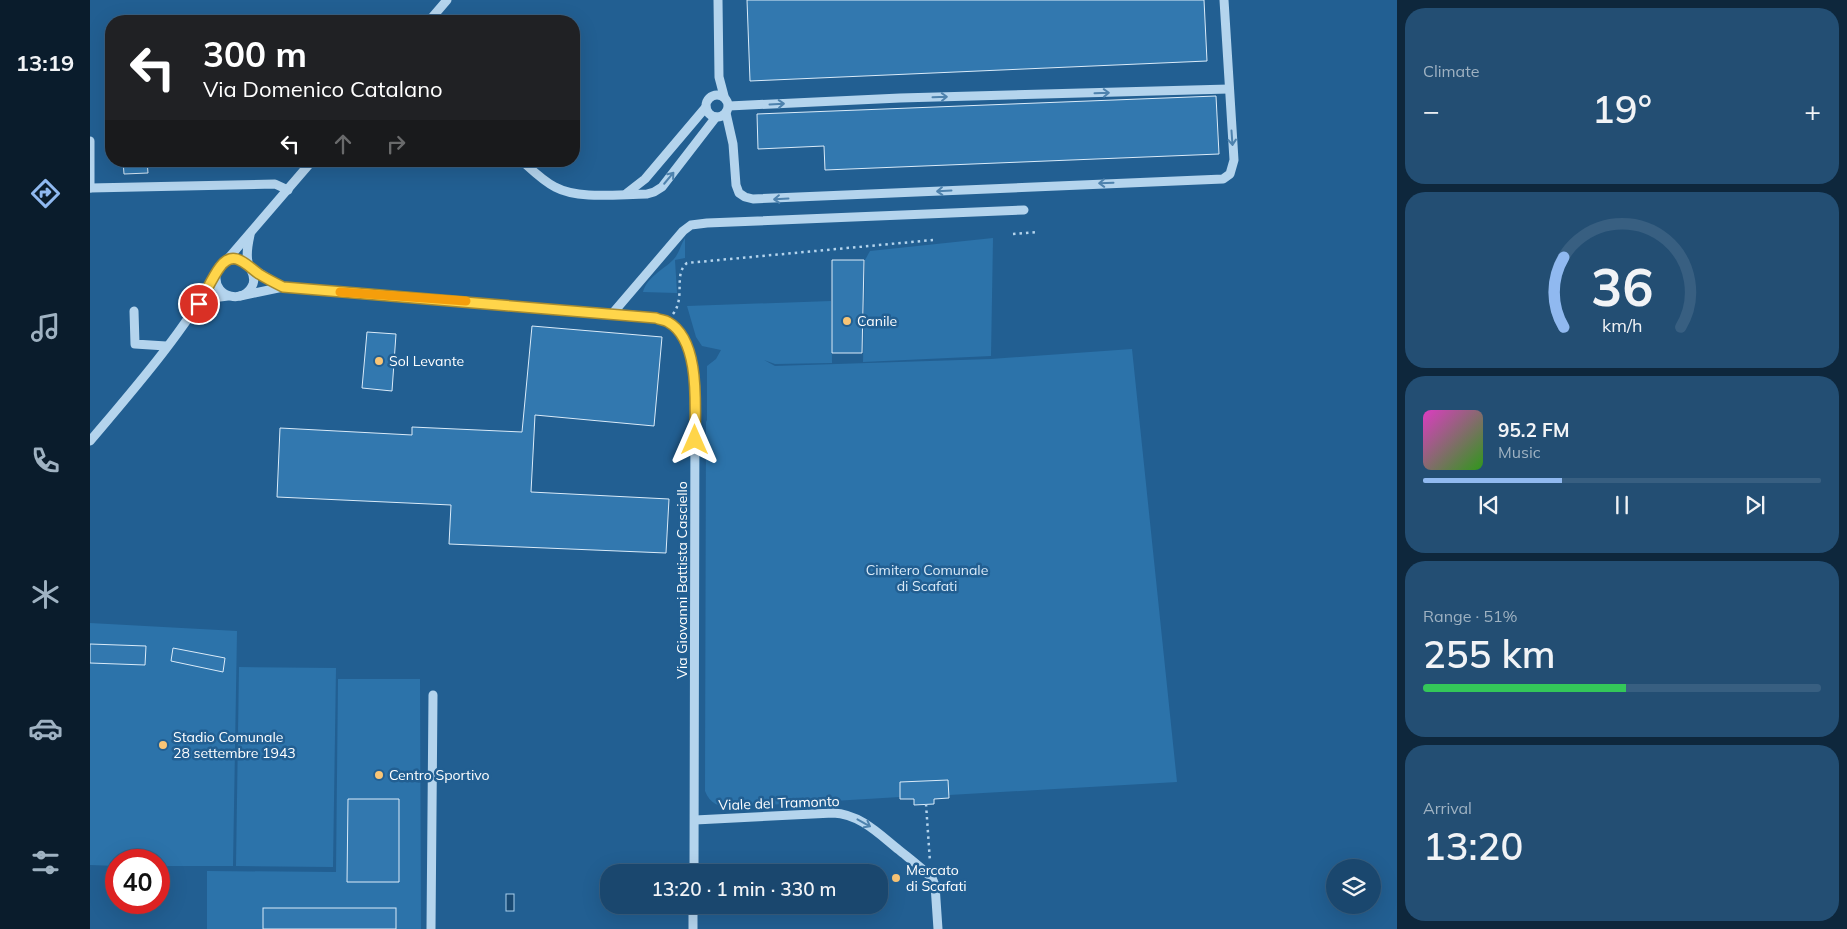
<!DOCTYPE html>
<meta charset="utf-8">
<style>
:root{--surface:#1a476e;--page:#234e73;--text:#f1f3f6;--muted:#9fb2c2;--line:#385f81;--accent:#90b9f0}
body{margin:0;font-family:Mulish,sans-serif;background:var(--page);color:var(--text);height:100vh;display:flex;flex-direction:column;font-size:19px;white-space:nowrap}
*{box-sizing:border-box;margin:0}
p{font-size:16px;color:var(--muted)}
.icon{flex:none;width:28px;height:28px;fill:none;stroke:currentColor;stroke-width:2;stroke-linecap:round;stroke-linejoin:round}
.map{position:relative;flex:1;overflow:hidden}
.side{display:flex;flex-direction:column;gap:8px;padding:8px;background:#0e273c;width:450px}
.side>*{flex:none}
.guide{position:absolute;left:15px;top:15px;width:475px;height:152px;border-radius:20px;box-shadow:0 5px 20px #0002,0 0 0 1px var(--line);background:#202124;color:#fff;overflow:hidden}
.tools{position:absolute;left:1236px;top:859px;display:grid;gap:10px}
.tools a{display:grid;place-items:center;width:55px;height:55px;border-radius:50%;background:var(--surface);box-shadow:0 5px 20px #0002,0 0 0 1px var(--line);font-size:25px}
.speed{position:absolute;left:15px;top:849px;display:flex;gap:10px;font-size:25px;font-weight:700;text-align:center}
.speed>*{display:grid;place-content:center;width:65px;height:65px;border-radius:50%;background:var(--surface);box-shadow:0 5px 20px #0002,0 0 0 1px var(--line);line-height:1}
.speed .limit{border:8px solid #d22;background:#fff;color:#111}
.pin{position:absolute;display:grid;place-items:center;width:42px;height:42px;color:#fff;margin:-21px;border:2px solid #fff;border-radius:50%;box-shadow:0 1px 5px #0007}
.me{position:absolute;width:55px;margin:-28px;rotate:0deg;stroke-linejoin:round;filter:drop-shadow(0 0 4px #0008)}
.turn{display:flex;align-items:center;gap:18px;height:105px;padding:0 15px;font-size:22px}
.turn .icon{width:65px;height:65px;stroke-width:2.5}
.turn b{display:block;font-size:35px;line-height:42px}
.lanes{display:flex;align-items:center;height:48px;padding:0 15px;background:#0003;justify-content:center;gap:25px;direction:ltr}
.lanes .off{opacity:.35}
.big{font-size:38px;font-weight:600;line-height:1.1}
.side .widget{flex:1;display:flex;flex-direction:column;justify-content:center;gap:8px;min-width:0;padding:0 18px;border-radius:20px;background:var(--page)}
.side .dial{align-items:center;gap:0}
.dial svg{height:130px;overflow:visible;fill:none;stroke:var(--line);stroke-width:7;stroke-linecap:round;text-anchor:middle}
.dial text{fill:var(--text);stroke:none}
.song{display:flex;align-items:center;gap:15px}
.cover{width:60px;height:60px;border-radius:8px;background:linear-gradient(135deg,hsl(310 70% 55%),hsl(110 70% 35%))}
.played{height:5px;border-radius:2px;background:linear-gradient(90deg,var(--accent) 35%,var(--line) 35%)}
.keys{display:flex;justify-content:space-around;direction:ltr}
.heat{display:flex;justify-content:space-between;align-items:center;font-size:28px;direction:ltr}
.charge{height:8px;border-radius:4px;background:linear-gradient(90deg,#34c759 51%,var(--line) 0)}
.trip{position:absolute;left:510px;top:864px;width:288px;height:50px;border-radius:20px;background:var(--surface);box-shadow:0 5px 20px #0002,0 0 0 1px var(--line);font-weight:600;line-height:50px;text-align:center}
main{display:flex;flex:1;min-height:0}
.dock{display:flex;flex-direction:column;width:90px;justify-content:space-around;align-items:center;background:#0a1c2c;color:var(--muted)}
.dock .icon{width:35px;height:35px}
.dock .on{color:var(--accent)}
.dock b{font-size:22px;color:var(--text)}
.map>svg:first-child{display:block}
</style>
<main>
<nav class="dock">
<b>13:19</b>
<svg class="icon on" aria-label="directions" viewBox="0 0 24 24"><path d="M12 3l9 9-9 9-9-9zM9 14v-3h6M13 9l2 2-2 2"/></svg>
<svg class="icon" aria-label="music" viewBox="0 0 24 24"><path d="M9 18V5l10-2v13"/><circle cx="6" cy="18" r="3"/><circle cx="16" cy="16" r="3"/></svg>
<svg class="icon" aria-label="phone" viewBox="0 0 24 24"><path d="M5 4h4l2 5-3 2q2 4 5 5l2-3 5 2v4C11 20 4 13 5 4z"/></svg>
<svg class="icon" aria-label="climate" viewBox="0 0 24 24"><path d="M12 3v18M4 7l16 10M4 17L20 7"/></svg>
<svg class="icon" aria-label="car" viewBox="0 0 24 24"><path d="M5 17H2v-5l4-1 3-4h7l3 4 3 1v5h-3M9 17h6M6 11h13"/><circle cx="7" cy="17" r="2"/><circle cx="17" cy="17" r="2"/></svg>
<svg class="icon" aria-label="filters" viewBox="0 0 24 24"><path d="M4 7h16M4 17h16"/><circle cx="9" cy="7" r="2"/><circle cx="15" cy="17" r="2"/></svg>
</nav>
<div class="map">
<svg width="1307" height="929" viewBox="0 0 1307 929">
<rect width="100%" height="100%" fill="#225f92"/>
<g fill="#2c73aa">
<path d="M595 238V258L585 260 587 293 553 292C557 277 573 270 583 260 589 254 591 244 595 238Z"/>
<path d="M903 238 901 356 773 362 775 260 780 251Z"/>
<path d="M741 301 742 363 685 364 674 360 685 366 901 359 1042 349 1087 782 859 795 844 799V804L824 805V799H811L810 797 642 807C629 807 620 804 615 791L616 422 617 420V366L626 359 631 350 612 346 606 337 597 306Z"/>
<path d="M0 623 147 631 143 866H69V860H26V866L0 865Z"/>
<path d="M149 667 246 668 243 867 146 866Z"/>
<path d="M248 679H330L331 929H117V871L246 872Z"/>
</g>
<rect fill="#184871" stroke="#a8d0ee" x="416" y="894" width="8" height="17"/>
<g fill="#3278af" stroke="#daebf9">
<path d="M657 0H1114L1117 61 660 81Z"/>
<path d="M1126 96 1129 154 735 170 734 146 668 149 667 114Z"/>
<path d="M33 161H57L58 173 34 174Z"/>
<path d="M742 260H774L772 353H742Z"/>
<path d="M442 326 572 337 564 426 445 415 441 492 579 499 576 553 359 544 361 505 187 497 190 428 322 435V427L432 432Z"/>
<path d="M277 332 306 334 302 391 272 388Z"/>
<path d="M0 644 56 646 55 665 0 663Z"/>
<path d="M83 648 135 658 133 672 81 661Z"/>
<path d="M858 780 859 798 844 799V804L824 805V799H810V782Z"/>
<path d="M258 799H309V882H257Z"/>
<rect x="173" y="908" width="133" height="21"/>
</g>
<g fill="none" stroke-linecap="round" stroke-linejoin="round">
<g stroke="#b4d4ed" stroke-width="2.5" stroke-dasharray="2.5 4" stroke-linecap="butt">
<path d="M923 234 947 232"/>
<path d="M583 314C596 297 583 274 597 263L843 240"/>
<path d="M836 804 840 862"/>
</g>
<g stroke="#b4d4ed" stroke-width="9">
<path d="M628 0 629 77 634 96"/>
<path d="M339 21 357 0"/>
<circle cx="627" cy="106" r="11"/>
<path d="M639 106 810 98 1139 89"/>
<path d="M636 113 643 144 646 185 649 193 655 197 663 199 1133 179 1140 174 1144 160 1134 0"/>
<path d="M0 141V188"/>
<path d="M432 161C442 170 453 181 465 187 489 200 530 194 557 194L564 192 572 187 626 117"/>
<path d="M0 188 185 184 198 190"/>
<path d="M537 193 555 179 616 107"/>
<path d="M136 261 222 161"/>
<path d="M158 265C146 255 128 259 126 276 124 298 155 305 163 284 166 275 160 270 158 262 156 253 158 244 160 235"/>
<path d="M161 268 193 287"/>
<path d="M150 296 193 287 552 316C560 318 571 318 578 322 605 338 604 377 605 404L604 872"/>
<path d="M109 304 122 298 138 296"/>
<path d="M44 311 45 344 76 346"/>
<path d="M522 314 593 231 601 225 617 223 934 210"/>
<path d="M0 441C44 389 93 333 126 274"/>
<path d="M605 820 743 813C770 814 789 834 809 850 820 859 832 868 842 878L845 885 848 929"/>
<path d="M341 929 343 695"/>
<path d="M603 929V905"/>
</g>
</g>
<defs><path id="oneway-shaft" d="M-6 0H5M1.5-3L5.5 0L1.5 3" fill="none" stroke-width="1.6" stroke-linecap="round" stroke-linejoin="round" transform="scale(1.25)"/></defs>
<g stroke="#4e82ad">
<use href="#oneway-shaft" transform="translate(1012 93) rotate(-2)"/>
<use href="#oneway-shaft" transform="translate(850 97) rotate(-2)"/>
<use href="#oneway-shaft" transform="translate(687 104) rotate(-3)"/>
<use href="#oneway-shaft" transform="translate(1142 138) rotate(86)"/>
<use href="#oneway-shaft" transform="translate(579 178) rotate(-50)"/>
<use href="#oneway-shaft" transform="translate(1016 183) rotate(178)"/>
<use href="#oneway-shaft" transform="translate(854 191) rotate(177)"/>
<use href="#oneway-shaft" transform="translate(691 199) rotate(177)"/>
<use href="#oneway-shaft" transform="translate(774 823) rotate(29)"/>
</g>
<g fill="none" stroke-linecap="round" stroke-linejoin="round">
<defs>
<path id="route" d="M109 304C115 294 123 276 130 267 144 248 157 266 169 274 177 279 185 283 193 287L566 318C570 320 575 320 578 322 611 340 605 407 605 440"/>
</defs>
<use href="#route" stroke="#a68a30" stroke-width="12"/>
<use href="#route" stroke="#ffd54a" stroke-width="9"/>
<path stroke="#f59e0b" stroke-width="9" d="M250 292 376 301"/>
</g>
<g fill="#f9c576" stroke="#225f92" stroke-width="2">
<circle cx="757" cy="321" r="5"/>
<circle cx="289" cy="361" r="5"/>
<circle cx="73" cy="745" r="5"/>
<circle cx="289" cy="775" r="5"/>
<circle cx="806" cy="878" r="5"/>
</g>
<g text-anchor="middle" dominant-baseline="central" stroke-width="5" stroke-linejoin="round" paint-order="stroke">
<g font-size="14" fill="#fff" stroke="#225f92" text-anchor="start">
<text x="767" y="321">Canile</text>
<text x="299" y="361">Sol Levante</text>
<text x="83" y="737">Stadio Comunale<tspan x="83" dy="16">28 settembre 1943</tspan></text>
<text x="299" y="775">Centro Sportivo</text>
<text x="816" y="870">Mercato<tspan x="816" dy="16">di Scafati</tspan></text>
</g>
<g font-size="14" fill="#daebf9" stroke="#225f92">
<text x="837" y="570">Cimitero Comunale<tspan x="837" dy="16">di Scafati</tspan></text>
</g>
<g font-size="14" fill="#fff" stroke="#225f92">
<text transform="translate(592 580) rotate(-90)">Via Giovanni Battista Casciello</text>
<text transform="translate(689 803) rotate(-2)">Viale del Tramonto</text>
</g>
</g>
</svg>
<div class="tools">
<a><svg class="icon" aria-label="layers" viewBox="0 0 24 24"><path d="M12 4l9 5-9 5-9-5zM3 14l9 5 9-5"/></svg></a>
</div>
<div class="speed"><div class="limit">40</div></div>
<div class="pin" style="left:109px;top:304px;background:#d93025"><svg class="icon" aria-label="arrive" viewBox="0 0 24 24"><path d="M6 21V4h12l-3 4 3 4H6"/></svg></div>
<svg class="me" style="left:605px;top:440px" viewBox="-20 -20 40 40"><path d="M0-17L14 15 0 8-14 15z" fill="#ffd54a" stroke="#fff" stroke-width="4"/></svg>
<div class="trip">13:20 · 1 min · 330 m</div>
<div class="guide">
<div class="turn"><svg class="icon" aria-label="left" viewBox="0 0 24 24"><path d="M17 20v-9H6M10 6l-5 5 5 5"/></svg><div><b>300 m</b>Via Domenico Catalano</div></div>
<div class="lanes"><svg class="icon" aria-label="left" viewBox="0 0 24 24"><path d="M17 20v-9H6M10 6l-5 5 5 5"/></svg><svg class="icon off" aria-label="ahead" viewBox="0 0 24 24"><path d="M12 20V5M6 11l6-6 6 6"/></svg><svg class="icon off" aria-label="right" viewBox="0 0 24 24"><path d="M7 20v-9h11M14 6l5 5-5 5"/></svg></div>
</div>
</div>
<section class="side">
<div class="widget"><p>Climate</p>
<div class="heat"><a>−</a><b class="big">19°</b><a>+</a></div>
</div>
<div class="widget dial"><svg viewBox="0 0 100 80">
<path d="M14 69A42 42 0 1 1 86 69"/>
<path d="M14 69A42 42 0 0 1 14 26" stroke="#90b9f0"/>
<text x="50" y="56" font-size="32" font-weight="700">36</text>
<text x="50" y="72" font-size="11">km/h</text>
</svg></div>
<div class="widget">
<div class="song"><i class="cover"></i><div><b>95.2 FM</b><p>Music</p></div></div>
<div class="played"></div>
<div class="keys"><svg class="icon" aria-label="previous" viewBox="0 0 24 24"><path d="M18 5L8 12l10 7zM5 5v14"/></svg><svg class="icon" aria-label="pause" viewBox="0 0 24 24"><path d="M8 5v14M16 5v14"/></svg><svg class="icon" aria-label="next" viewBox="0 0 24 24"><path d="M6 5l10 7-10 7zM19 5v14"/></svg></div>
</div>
<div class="widget"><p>Range · 51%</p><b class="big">255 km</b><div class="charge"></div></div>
<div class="widget"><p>Arrival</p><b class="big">13:20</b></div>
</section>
</main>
